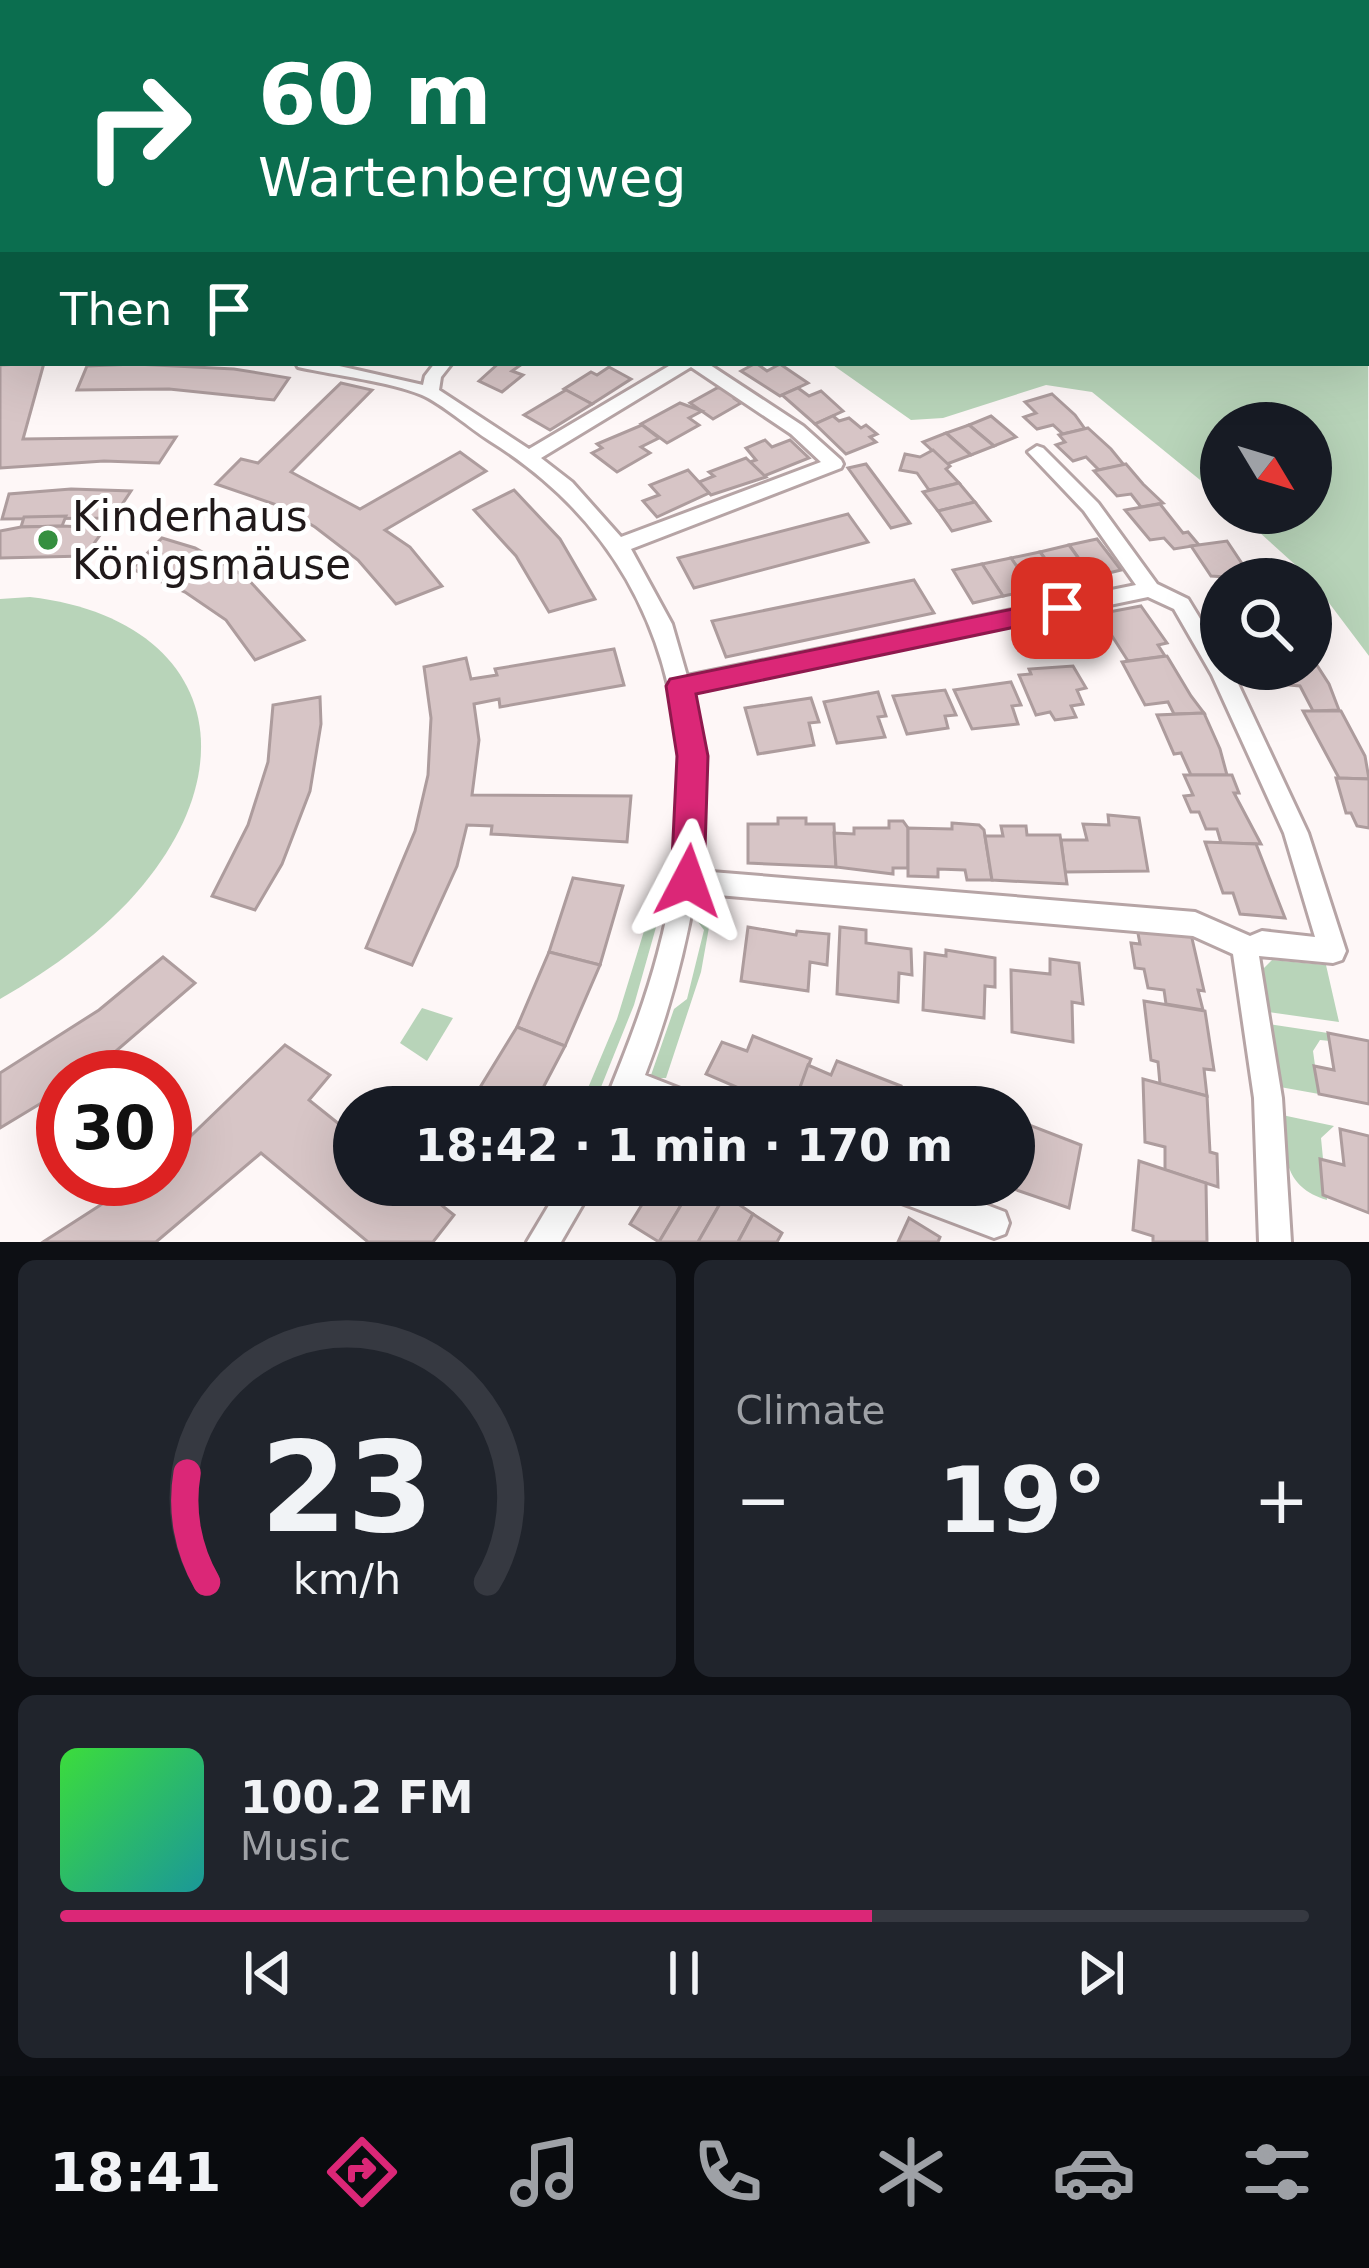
<!DOCTYPE html>
<meta charset="utf-8">
<style>
body{margin:0;font-family:"DejaVu Sans",sans-serif;background:#20242c;color:#f1f3f6;height:100vh;display:flex;flex-direction:column;font-size:45px;white-space:nowrap}
*{box-sizing:border-box;margin:0}
p{font-size:39px;color:#9ea1a6}
.icon{flex:none;width:66px;height:66px;fill:none;stroke:currentColor;stroke-width:2;stroke-linecap:round;stroke-linejoin:round}
.map{position:relative;height:1242px;overflow:hidden}
.details{display:flex;flex-direction:column;gap:18px;padding:18px;background:#0d0f14;flex:1}
.details>*{flex:none}
.banner{position:absolute;left:0px;top:0px;width:1371px;height:366px;box-shadow:0 12px 48px #0002;background:#0b6e4f;color:#fff;overflow:hidden}
.needle{width:78px;rotate:128deg}
.tools{position:absolute;left:1200px;top:402px;display:grid;gap:24px}
.tools a{display:grid;place-items:center;width:132px;height:132px;border-radius:50%;background:#171b24;box-shadow:0 12px 48px #0002;font-size:60px}
.speed{position:absolute;left:36px;top:1050px;display:flex;gap:24px;font-size:60px;font-weight:700;text-align:center}
.speed>*{display:grid;place-content:center;width:156px;height:156px;border-radius:50%;background:#171b24;box-shadow:0 12px 48px #0002;line-height:1}
.speed .limit{border:18px solid #d22;background:#fff;color:#111}
.pin{position:absolute;display:grid;place-items:center;width:102px;height:102px;color:#fff;margin:-51px;border-radius:24px;box-shadow:0 6px 18px #0006}
.me{position:absolute;width:132px;margin:-66px;rotate:4deg;stroke-linejoin:round;filter:drop-shadow(0 0 9px #0008)}
.turn{display:flex;align-items:center;gap:42px;height:252px;padding:0 60px;font-size:54px}
.turn .icon{width:156px;height:156px;stroke-width:2.5}
.turn b{display:block;font-size:84px;line-height:102px}
.then{display:flex;align-items:center;height:114px;padding:0 60px;background:#0003;gap:24px;font-size:45px}
.big{font-size:90px;font-weight:800;line-height:1.1}
.details .tile{flex:1;display:flex;flex-direction:column;justify-content:center;gap:18px;min-width:0;padding:0 42px;border-radius:18px;background:#20242c}
.details .dial{align-items:center;gap:0}
.dial svg{height:312px;overflow:visible;fill:none;stroke:#363941;stroke-width:7;stroke-linecap:round;text-anchor:middle}
.dial text{fill:#f1f3f6;stroke:none}
.song{display:flex;align-items:center;gap:36px}
.cover{width:144px;height:144px;border-radius:18px;background:linear-gradient(135deg,hsl(120 70% 55%),hsl(180 70% 35%))}
.played{height:12px;border-radius:6px;background:linear-gradient(90deg,#db2777 65%,#363941 65%)}
.keys{display:flex;justify-content:space-around;direction:ltr}
.heat{display:flex;justify-content:space-between;align-items:center;font-size:66px;direction:ltr}
.details .tiles{flex:1;display:grid;gap:18px;grid-template-columns:1fr 1fr}
.tile:last-child{grid-column:span 2}
.trip{position:absolute;left:333px;top:1086px;width:702px;height:120px;border-radius:60px;background:#171b24;box-shadow:0 12px 48px #0002;font-weight:800;line-height:120px;text-align:center}
.menu{display:flex;height:192px;justify-content:space-around;align-items:center;background:#090b0e;color:#9ea1a6}
.menu .icon{width:84px;height:84px}
.menu .on{color:#db2777}
.menu b{font-size:54px;color:#f1f3f6}
.map>svg:first-child{display:block}
.green{fill:#b8d4b9}
.building{fill:#d7c5c6;stroke:#ad9c9d;stroke-width:3}
.lines{fill:none;stroke-linecap:round;stroke-linejoin:round}
.street-casing{stroke:#b6a4a5;stroke-width:6}
.secondary-casing{stroke:#b6a4a5;stroke-width:6}
.highway-casing{stroke:#b6a4a5;stroke-width:6}
.street{fill:#fff;fill-rule:evenodd}
.secondary{fill:#fff;fill-rule:evenodd}
.highway{fill:#fff;fill-rule:evenodd}
.route{fill:#db2777;stroke:#8e194d;stroke-width:3}
.poi-dot{fill:#358f3f;stroke:#fff;stroke-width:4.5}
.labels{text-anchor:middle;stroke-width:10;stroke-linejoin:round;paint-order:stroke}
.poi-label{font-size:42px;fill:#20191a;stroke:#fff;text-anchor:start}
</style>
<div class="map">
<svg width="1369" height="1242" viewBox="0 0 1369 1242">
<rect width="100%" height="100%" fill="#fef7f7"/>
<!-- green -->
<g class="green">
<polygon points="1368,324 1369,656 1311,579 1238,513 1311,513 1311,423 1221,423 1221,497 1092,392 1046,385 943,418 911,420 830,363 1368,363"/>
<path d="M30,597c172,20 223,154 113,288 -38,46 -91,84 -143,114v-400z"/>
<polygon points="656,892 671,893 669,905 662,906 634,1005 593,1107 580,1107 617,1019"/>
<polygon points="713,905 701,972 666,1078 650,1078 674,1009 687,999 704,930 695,918"/>
<polygon points="1272,960 1326,965 1339,1022 1268,1012 1260,972"/>
<polygon points="422,1008 453,1018 427,1061 400,1043"/>
<polygon points="1269,1024 1328,1033 1330,1041 1320,1040 1313,1051 1319,1094 1280,1087"/>
<path d="M1282,1115l52,11 -13,12 6,62c-44,-13 -42,-45 -45,-85z"/>
</g>
<!-- building -->
<g class="building">
<polygon points="44,363 23,439 176,437 159,463 104,461 0,468 0,365"/>
<polygon points="499,363 522,364 512,371 523,375 502,392 479,381"/>
<polygon points="756,363 767,371 780,364 808,383 780,396 741,371"/>
<polygon points="135,364 234,369 289,378 274,400 169,389 77,390 87,366"/>
<polygon points="609,367 631,379 592,404 564,389 591,372 597,375"/>
<polygon points="341,383 372,390 291,472 360,509 460,452 486,471 385,530 410,547 442,586 396,604 358,560 315,527 277,505 216,484 241,459 258,463"/>
<polygon points="730,387 743,395 735,399 741,403 713,419 690,403 717,388"/>
<polygon points="798,388 809,396 821,391 843,411 815,424 782,395"/>
<polygon points="566,390 592,404 550,430 524,415"/>
<polygon points="1052,394 1075,415 1085,429 1063,434 1053,425 1037,429 1024,417 1036,413 1025,402"/>
<polygon points="680,403 702,411 689,418 699,425 667,443 641,424"/>
<polygon points="833,416 839,421 849,418 861,428 866,425 877,434 870,437 876,442 846,454 815,424"/>
<polygon points="991,416 1016,437 994,446 969,425"/>
<polygon points="642,425 659,438 641,447 650,453 617,472 592,453 602,448 597,444"/>
<polygon points="969,425 994,446 971,455 946,433"/>
<polygon points="1088,428 1111,449 1124,465 1099,470 1086,457 1073,461 1056,445 1065,442 1059,435"/>
<polygon points="946,433 971,455 947,464 923,442"/>
<polygon points="765,440 772,447 790,440 809,458 764,476 750,462 756,460 746,448"/>
<polygon points="933,450 950,466 946,469 959,483 929,490 917,473 900,470 905,454 920,457"/>
<polygon points="746,458 766,477 711,495 699,482 714,476 709,472"/>
<polygon points="866,464 910,523 891,528 848,468"/>
<polygon points="1126,464 1143,484 1163,503 1141,507 1131,494 1117,496 1094,471"/>
<polygon points="688,470 709,493 657,517 643,501 659,495 650,485"/>
<polygon points="959,483 975,502 938,511 923,492"/>
<polygon points="71,489 131,491 113,518 2,519 9,494"/>
<polygon points="514,490 560,539 595,599 549,612 516,556 474,510"/>
<polygon points="975,502 990,521 952,531 938,511"/>
<polygon points="1160,504 1183,533 1188,532 1199,545 1174,549 1164,538 1150,540 1125,510"/>
<polygon points="848,514 868,542 694,588 678,558"/>
<polygon points="66,516 62,526 21,527 24,517"/>
<polygon points="21,527 62,526 105,528 85,556 0,558 0,531"/>
<polygon points="162,538 195,548 246,577 304,640 255,660 226,620 185,592 132,569"/>
<polygon points="1097,539 1121,570 1092,577 1069,545"/>
<polygon points="1227,541 1245,568 1256,579 1211,576 1191,546"/>
<polygon points="1069,545 1092,577 1063,583 1040,552"/>
<polygon points="1040,552 1063,583 1033,590 1011,558"/>
<polygon points="1011,558 1033,590 1003,596 982,564"/>
<polygon points="982,564 1003,596 973,603 953,570"/>
<polygon points="914,580 934,613 726,657 712,621"/>
<polygon points="1141,606 1167,643 1158,645 1165,656 1128,661 1098,614"/>
<polygon points="614,649 624,685 500,707 499,699 474,704 479,740 472,795 631,796 627,842 491,834 492,826 467,825 457,866 412,965 366,948 415,831 428,775 431,718 424,667 466,658 471,679 497,675 495,669"/>
<polygon points="1167,656 1191,696 1204,713 1174,714 1168,702 1145,705 1122,662"/>
<polygon points="1311,656 1329,684 1339,710 1313,711 1300,686 1278,684 1271,670 1311,669"/>
<polygon points="1073,666 1086,688 1077,690 1083,704 1071,706 1076,717 1055,720 1050,712 1036,715 1019,675 1031,674 1029,669"/>
<polygon points="1011,682 1021,705 1012,706 1018,724 972,729 954,690"/>
<polygon points="945,690 956,715 945,716 948,728 907,734 893,696"/>
<polygon points="878,692 886,716 878,717 885,737 837,743 824,702"/>
<polygon points="320,697 321,724 310,791 282,864 255,910 212,896 248,825 268,762 273,705"/>
<polygon points="811,698 819,722 809,723 814,745 758,754 745,708"/>
<polygon points="1303,711 1341,711 1365,756 1369,779 1339,778"/>
<polygon points="1204,713 1220,749 1227,775 1191,775 1181,753 1174,754 1157,715"/>
<polygon points="1184,775 1232,775 1239,793 1234,793 1261,844 1221,843 1217,829 1206,829 1199,812 1191,812 1184,796 1193,795"/>
<polygon points="1336,778 1369,779 1369,828 1357,826 1351,813 1346,813"/>
<polygon points="1108,815 1139,818 1148,871 1065,872 1061,840 1087,840 1083,824 1109,825"/>
<polygon points="778,818 806,818 806,824 834,824 836,867 748,863 748,824 778,824"/>
<polygon points="889,821 903,821 908,828 908,868 893,868 893,874 836,867 834,833 854,834 854,828 889,828"/>
<polygon points="952,823 979,825 984,830 992,880 967,880 965,870 938,869 938,877 908,876 908,828 952,829"/>
<polygon points="1001,826 1026,826 1027,835 1060,835 1067,884 992,880 985,836 1003,836"/>
<polygon points="1205,842 1256,844 1285,918 1240,914 1233,893 1223,893"/>
<polygon points="573,878 623,886 600,965 549,952"/>
<polygon points="748,927 796,935 797,931 829,934 827,965 810,962 808,991 741,981"/>
<polygon points="840,927 866,930 866,943 911,949 912,975 899,973 898,1002 837,994"/>
<polygon points="1137,928 1191,934 1204,991 1198,990 1203,1010 1166,1004 1164,990 1148,988 1144,969 1135,968 1131,943 1140,944"/>
<polygon points="946,950 995,958 995,987 985,986 984,1018 923,1010 925,953 946,956"/>
<polygon points="549,952 600,965 565,1046 517,1027"/>
<polygon points="163,957 195,983 87,1076 63,1077 63,1090 0,1128 0,1073 99,1010"/>
<polygon points="1050,959 1079,963 1083,1004 1072,1002 1073,1042 1012,1032 1011,970 1050,974"/>
<polygon points="1144,1001 1205,1011 1214,1070 1204,1069 1207,1096 1160,1084 1158,1062 1151,1060"/>
<polygon points="517,1027 565,1046 533,1107 468,1107"/>
<polygon points="1328,1033 1369,1041 1369,1104 1319,1094 1314,1066 1334,1070"/>
<polygon points="753,1036 811,1059 793,1107 783,1107 706,1074 722,1042 747,1051"/>
<polygon points="285,1045 330,1075 309,1100 354,1136 354,1185 416,1185 454,1215 433,1242 368,1242 261,1153 156,1242 43,1242 141,1179 165,1179 165,1161"/>
<polygon points="837,1061 901,1086 895,1107 793,1107 808,1065 831,1075"/>
<polygon points="1143,1079 1207,1096 1210,1152 1217,1154 1218,1187 1165,1170 1165,1147 1145,1142"/>
<polygon points="925,1090 970,1107 921,1107"/>
<polygon points="1014,1119 1081,1145 1069,1208 1002,1185 1014,1185"/>
<polygon points="1340,1129 1369,1136 1369,1213 1323,1195 1320,1159 1344,1165"/>
<polygon points="1139,1161 1206,1183 1207,1242 1153,1242 1153,1236 1133,1230"/>
<polygon points="654,1185 693,1185 659,1242 630,1224"/>
<polygon points="693,1185 709,1185 725,1195 698,1242 659,1242"/>
<polygon points="725,1195 753,1214 738,1242 698,1242"/>
<polygon points="753,1214 782,1233 777,1242 738,1242"/>
<polygon points="909,1218 940,1237 938,1242 898,1242"/>
</g>
<g class="lines">
<!-- street casing -->
<g class="street-casing">
<g id="street">
<polygon points="3,172 3,180 0,181 0,173"/>
<path d="M296,363h30l97,22 2,-9 10,-13h17l-11,14 -2,13 90,59 145,-86h33l96,63 38,34 2,4 -2,4 -210,81 41,75 15,52 449,-91 -52,-74 -56,-59 9,-6 6,2 55,55 59,81 31,15 33,54v16h10l2,4 75,160 38,118 -4,9 -9,3 -74,-7 23,142 9,144h-32l-5,-144 -21,-144 -40,-18 -498,-43c-11,63 -27,122 -50,182l56,22 5,10h-52l-19,-7 -2,7h-30c21,-51 41,-101 55,-154 54,-199 15,-398 -168,-512 -19,-12 -49,-38 -68,-46 -31,-13 -88,-20 -124,-28zM691,367l100,67 30,28 -200,75 -49,-55 -31,-24zM1148,597l26,12 38,66 72,158 31,104 -53,-6 -12,5 -55,-24 -496,-41 5,-88 -12,-91z"/>
<polygon points="561,1185 594,1185 561,1242 527,1242"/>
<polygon points="879,1185 934,1185 1005,1212 1009,1223 1005,1234 994,1238 883,1196"/>
</g>
</g>
<!-- secondary casing -->
<g class="secondary-casing">
<rect id="secondary" x="1368" y="79" width="1" height="10"/>
</g>
<!-- highway casing -->
<g class="highway-casing">
<g id="highway">
<polygon points="481,0 508,0 510,3 483,3"/>
<polygon points="535,0 562,0 564,3 537,3"/>
<polygon points="761,0 786,0 759,3"/>
<rect x="1368" y="262" width="1" height="18"/>
<rect x="1368" y="304" width="1" height="20"/>
</g>
</g>
<!-- street -->
<use href="#street" class="street"/>
<!-- secondary -->
<use href="#secondary" class="secondary"/>
<!-- highway -->
<use href="#highway" class="highway"/>
</g>
<!-- route -->
<polygon class="route" points="1062,599 1076,608 1072,615 696,694 708,756 704,881 700,891 688,895 676,891 671,881 677,756 666,686 670,679"/>
<!-- markers -->
<circle class="poi-dot" cx="48" cy="540" r="12"/>
<g class="labels">
<!-- poi labels -->
<g class="poi-label">
<text x="72" y="531">Kinderhaus<tspan x="72" dy="48">Königsmäuse</tspan></text>
</g>
</g>
</svg>
<div class="tools">
<a><svg class="needle" viewBox="-14 -14 28 28"><path d="M0-13l5 13h-10z" fill="#e53935"/><path d="M0 13l5-13h-10z" fill="#9ea1a6"/></svg></a>
<a><svg class="icon" aria-label="search" viewBox="0 0 24 24"><circle cx="10" cy="10" r="6"/><path d="M15 15l6 6"/></svg></a>
</div>
<div class="speed"><div class="limit">30</div></div>
<div class="pin" style="left:1062px;top:608px;background:#d93025"><svg class="icon" aria-label="arrive" viewBox="0 0 24 24"><path d="M6 21V4h12l-3 4 3 4H6"/></svg></div>
<svg class="me" style="left:688px;top:881px" viewBox="-20 -20 40 40"><path d="M0-17L14 15 0 8-14 15z" fill="#db2777" stroke="#fff" stroke-width="4"/></svg>
<div class="trip">18:42 · 1 min · 170 m</div>
<div class="banner">
<div class="turn"><svg class="icon" aria-label="right" viewBox="0 0 24 24"><path d="M7 20v-9h11M14 6l5 5-5 5"/></svg><div><b>60 m</b>Wartenbergweg</div></div>
<div class="then">Then<svg class="icon" aria-label="arrive" viewBox="0 0 24 24"><path d="M6 21V4h12l-3 4 3 4H6"/></svg></div>
</div>
</div>
<section class="details">
<div class="tiles">
<div class="tile dial"><svg viewBox="0 0 100 80">
<path d="M14 69A42 42 0 1 1 86 69"/>
<path d="M14 69A42 42 0 0 1 9 41" stroke="#db2777"/>
<text x="50" y="56" font-size="32" font-weight="700">23</text>
<text x="50" y="72" font-size="11">km/h</text>
</svg></div>
<div class="tile"><p>Climate</p>
<div class="heat"><a>−</a><b class="big">19°</b><a>+</a></div>
</div>
<div class="tile">
<div class="song"><i class="cover"></i><div><b>100.2 FM</b><p>Music</p></div></div>
<div class="played"></div>
<div class="keys"><svg class="icon" aria-label="previous" viewBox="0 0 24 24"><path d="M18 5L8 12l10 7zM5 5v14"/></svg><svg class="icon" aria-label="pause" viewBox="0 0 24 24"><path d="M8 5v14M16 5v14"/></svg><svg class="icon" aria-label="next" viewBox="0 0 24 24"><path d="M6 5l10 7-10 7zM19 5v14"/></svg></div>
</div>
</div>
</section>
<nav class="menu">
<b>18:41</b>
<svg class="icon on" aria-label="directions" viewBox="0 0 24 24"><path d="M12 3l9 9-9 9-9-9zM9 14v-3h6M13 9l2 2-2 2"/></svg>
<svg class="icon" aria-label="music" viewBox="0 0 24 24"><path d="M9 18V5l10-2v13"/><circle cx="6" cy="18" r="3"/><circle cx="16" cy="16" r="3"/></svg>
<svg class="icon" aria-label="phone" viewBox="0 0 24 24"><path d="M5 4h4l2 5-3 2q2 4 5 5l2-3 5 2v4C11 20 4 13 5 4z"/></svg>
<svg class="icon" aria-label="climate" viewBox="0 0 24 24"><path d="M12 3v18M4 7l16 10M4 17L20 7"/></svg>
<svg class="icon" aria-label="car" viewBox="0 0 24 24"><path d="M5 17H2v-5l4-1 3-4h7l3 4 3 1v5h-3M9 17h6M6 11h13"/><circle cx="7" cy="17" r="2"/><circle cx="17" cy="17" r="2"/></svg>
<svg class="icon" aria-label="filters" viewBox="0 0 24 24"><path d="M4 7h16M4 17h16"/><circle cx="9" cy="7" r="2"/><circle cx="15" cy="17" r="2"/></svg>
</nav>
